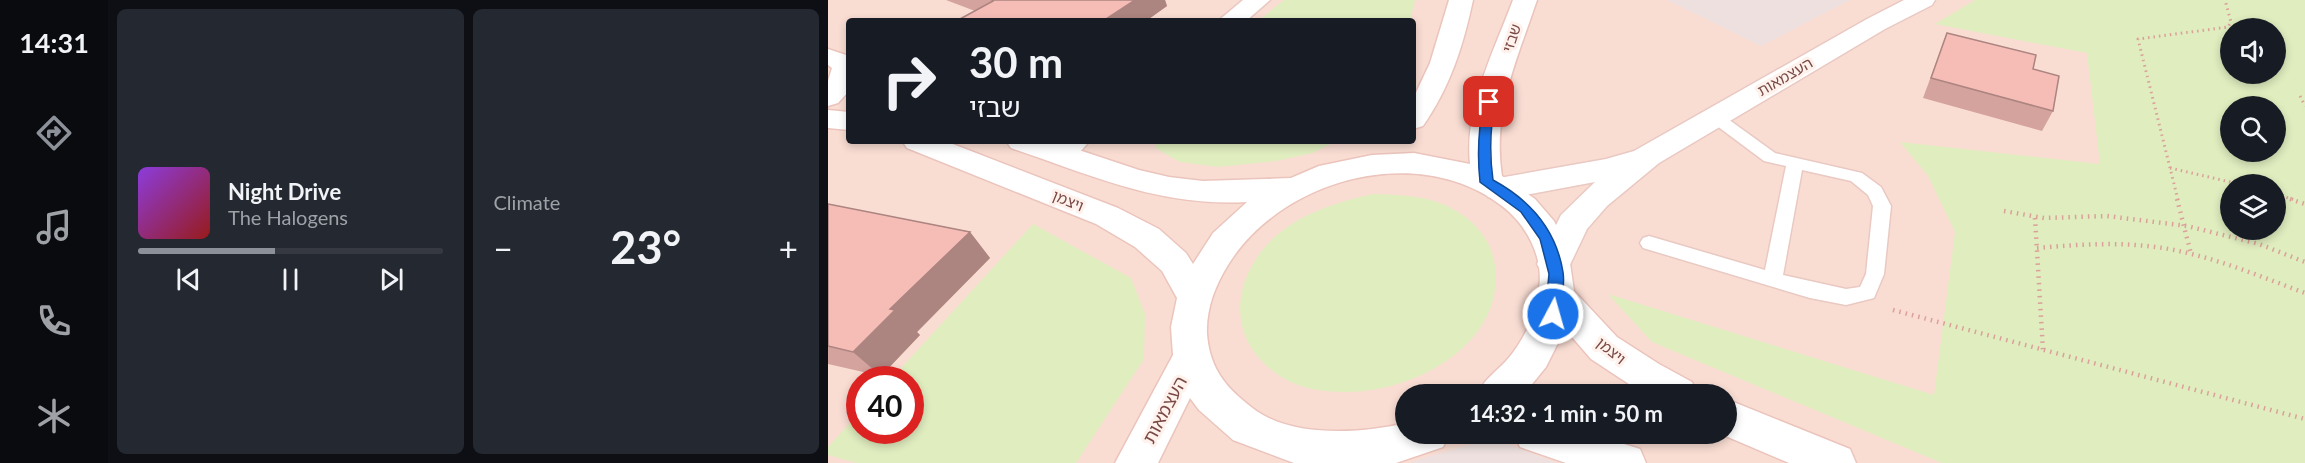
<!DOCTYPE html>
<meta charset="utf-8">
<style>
body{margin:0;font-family:Lato,"Noto Sans Hebrew",sans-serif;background:#242831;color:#f1f3f6;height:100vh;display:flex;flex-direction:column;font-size:22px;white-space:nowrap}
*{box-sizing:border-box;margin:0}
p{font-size:20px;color:#9ea1a6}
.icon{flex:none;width:33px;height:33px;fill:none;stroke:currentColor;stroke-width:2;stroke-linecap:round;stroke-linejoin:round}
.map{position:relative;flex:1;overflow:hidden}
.sheet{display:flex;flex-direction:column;gap:9px;padding:9px;background:#0d0f14;width:720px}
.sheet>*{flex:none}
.banner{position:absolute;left:18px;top:18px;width:570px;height:126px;border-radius:6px;box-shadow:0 3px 9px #0003;background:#171b24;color:#f1f3f6;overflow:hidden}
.buttons{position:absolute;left:1392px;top:18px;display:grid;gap:12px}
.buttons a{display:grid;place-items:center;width:66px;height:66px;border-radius:50%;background:#171b24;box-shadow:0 3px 9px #0003;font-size:30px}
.speed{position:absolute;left:18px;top:366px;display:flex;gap:12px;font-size:30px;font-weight:700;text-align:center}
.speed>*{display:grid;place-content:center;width:78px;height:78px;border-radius:50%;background:#171b24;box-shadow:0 3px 9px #0003;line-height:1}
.speed .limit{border:9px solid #d22;background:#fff;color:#111}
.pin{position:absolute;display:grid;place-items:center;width:51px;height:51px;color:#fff;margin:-26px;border-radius:12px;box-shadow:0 3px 9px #0006}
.me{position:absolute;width:66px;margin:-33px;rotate:6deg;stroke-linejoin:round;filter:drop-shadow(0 0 4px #0008)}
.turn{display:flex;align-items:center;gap:21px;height:126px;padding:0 24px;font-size:27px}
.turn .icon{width:78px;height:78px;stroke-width:2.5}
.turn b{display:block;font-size:42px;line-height:51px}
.big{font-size:45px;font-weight:700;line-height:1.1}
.sheet .card{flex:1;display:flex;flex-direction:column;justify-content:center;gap:9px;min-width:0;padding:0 21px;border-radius:9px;background:#242831}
.song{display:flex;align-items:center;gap:18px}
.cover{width:72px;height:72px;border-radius:9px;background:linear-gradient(135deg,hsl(270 70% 55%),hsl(0 70% 35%))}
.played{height:6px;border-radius:3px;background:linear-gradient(90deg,#8c9099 45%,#363941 45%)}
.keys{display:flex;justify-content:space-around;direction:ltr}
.heat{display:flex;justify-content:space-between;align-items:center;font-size:33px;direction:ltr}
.sheet .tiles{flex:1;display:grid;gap:9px;grid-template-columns:repeat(2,1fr)}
.trip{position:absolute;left:567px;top:384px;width:342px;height:60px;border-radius:30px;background:#171b24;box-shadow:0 3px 9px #0003;font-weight:700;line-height:60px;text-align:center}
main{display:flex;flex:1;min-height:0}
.dock{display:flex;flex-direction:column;width:108px;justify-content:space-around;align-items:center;background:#090b0e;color:#9ea1a6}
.dock .icon{width:42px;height:42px}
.dock .on{color:#8c9099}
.dock b{font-size:27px;color:#f1f3f6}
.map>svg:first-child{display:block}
.residential{fill:#f9ddd3;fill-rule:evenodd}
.industrial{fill:#ede0de}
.green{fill:#e0edbf;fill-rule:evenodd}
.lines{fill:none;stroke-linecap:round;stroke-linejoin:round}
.lane-casing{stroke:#e9c9c2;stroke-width:3}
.street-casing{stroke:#e9c9c2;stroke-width:3}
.secondary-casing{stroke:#ebc4bc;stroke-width:3}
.path-far1{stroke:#dba09a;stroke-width:3;stroke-dasharray:1.5 4;stroke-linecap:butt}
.path{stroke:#dba09a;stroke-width:4.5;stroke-dasharray:1.5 5;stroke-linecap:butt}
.lane{fill:#fff;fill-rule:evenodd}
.street{fill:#fff;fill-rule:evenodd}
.secondary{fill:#fff;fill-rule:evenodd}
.wall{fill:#d4a39d}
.shaded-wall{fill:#ac8480}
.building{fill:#f6bdb7;stroke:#ac8480;stroke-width:1.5}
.route{fill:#1a73e8;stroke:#114b97;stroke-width:1.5}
.labels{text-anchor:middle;stroke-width:6;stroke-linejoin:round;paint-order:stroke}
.street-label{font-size:15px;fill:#794946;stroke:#fff1eb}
.near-street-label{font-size:18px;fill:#794946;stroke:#fff1eb}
</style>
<main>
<nav class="dock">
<b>14:31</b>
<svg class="icon on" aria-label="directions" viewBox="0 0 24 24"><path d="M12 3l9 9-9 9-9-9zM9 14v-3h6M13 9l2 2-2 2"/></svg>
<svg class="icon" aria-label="music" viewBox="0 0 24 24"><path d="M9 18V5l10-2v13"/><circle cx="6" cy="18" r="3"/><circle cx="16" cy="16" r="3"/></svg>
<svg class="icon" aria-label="phone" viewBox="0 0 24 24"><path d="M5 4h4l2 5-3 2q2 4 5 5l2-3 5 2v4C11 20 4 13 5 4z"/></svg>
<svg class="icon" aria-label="climate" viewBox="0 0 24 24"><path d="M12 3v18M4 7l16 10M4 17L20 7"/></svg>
</nav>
<section class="sheet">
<div class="tiles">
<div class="card">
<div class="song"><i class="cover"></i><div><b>Night Drive</b><p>The Halogens</p></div></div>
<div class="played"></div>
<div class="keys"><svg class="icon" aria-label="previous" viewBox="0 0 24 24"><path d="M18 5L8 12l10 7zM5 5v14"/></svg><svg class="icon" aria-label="pause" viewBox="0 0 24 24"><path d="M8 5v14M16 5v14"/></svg><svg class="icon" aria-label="next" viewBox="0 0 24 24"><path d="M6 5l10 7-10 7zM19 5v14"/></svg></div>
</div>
<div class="card"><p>Climate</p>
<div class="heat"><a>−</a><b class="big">23°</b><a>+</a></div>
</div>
</div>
</section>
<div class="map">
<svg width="1477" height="463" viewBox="0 0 1477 463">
<rect width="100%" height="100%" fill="#feebe2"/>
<!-- residential -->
<path class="residential" d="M0,0h1477v463h-1477zM21,21h564v120h-564zM1402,28h46v46h-46zM1402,106h46v46h-46zM1402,184h46v46h-46zM32,380h50v50h-50zM578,394h320v40h-320z"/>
<!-- industrial -->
<g class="industrial">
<polygon points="839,0 1022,0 933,46"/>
<polygon points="664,438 729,463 583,463 589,460"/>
</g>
<!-- green -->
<g class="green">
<polygon points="456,0 587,0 582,21 430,21"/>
<path d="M1147,0h330v463h-363l-290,-121 -44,-48 326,101 21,-163 -27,-56 -28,-34 200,22 -13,-111 -152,-29zM1402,28h46v46h-46zM1402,106h46v46h-46zM1402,184h46v46h-46z"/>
<polygon points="327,141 508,141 485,153 448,161 390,167 352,162 327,148"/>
<path d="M545,194c25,1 49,1 72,11 23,10 44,30 49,55 16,82 -79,133 -149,132 -21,0 -44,-3 -62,-14 -70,-43 -47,-124 17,-159 24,-13 48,-19 73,-25z"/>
<polygon points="205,224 303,278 317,314 316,359 248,463 29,463 0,455 0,447 31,413 32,430 82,430 82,380 63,379"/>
</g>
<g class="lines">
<!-- lane casing -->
<g class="lane-casing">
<path id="lane" d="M887,112l6,2 54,39 87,20 19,14 10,19 -7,68 -10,24 -28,7 -36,-7 -167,-50 -3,-5 3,-5 6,-2 116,34 21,-104 -22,-5 -55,-41 -2,-3 2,-3zM974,170l49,11 17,14 5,11 -7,68 -6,13 -14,2 -63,-14z"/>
</g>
<!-- street casing -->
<g class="street-casing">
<g id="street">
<polygon points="415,0 442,0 418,21 390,21"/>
<polygon points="1076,0 1107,0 1104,5 1057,29 831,163 779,206 759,229 738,273 726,277 714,273 709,264 733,215 767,182 671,200 660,197 655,189 660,181 671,178 778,159 806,151 1039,19"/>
<path d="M226,141h35c-10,15 -24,24 -42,19l-4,-7z"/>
</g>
</g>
<!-- secondary casing -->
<g class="secondary-casing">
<g id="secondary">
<path d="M621,0h24c-10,47 -23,87 -50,126l-10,3v-30l17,-36z"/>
<path d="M685,0h24c-20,60 -45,112 -35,176l33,23 19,22 14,28 6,42 43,46 42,27 33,18 5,12h-53l-53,-35 -26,-30 -19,38 -22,27h-46c5,-14 18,-22 28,-33 19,-21 29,-46 33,-73 5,-31 -13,-64 -37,-82 -84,-65 -221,-27 -274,59 -13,21 -22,44 -21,69 2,26 12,45 31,62 8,7 16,14 25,19 39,22 101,18 143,8v11h43l-6,13 -47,16h-102l-61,-23 -34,-30 -9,-12 -32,65h-43l58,-108 -2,-28 6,-29 -15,-27 -27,-24 -39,-23 -189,-76 -5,-7h43l173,67 41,21 27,24 7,11 20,-31 34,-31c-87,5 -156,-27 -236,-54l-5,-7h46l87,29 30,7 34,4 88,-3 28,-12 53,-11 42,-2 56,11c-6,-56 24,-113 43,-164z"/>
<polygon points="0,49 21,56 21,91 10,103 0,106 0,81 4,68 0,65"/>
<polygon points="0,110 21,112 21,130 0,128"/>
<polygon points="898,399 1022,449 1028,463 961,463 893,434 898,434"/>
<polygon points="686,434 764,434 812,449 818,463 738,463 692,447"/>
</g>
</g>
<!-- path-far1 -->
<g class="path-far1">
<polyline points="1472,96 1477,106"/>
<polyline points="1342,168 1411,184"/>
<polyline points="1448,194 1467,200"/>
<polyline points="1350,200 1310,39 1400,27 1403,22 1397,0"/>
</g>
<!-- path -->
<g class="path">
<polyline points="1349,199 1363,254"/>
<polyline points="1462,199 1477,204"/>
<polyline points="1176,211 1216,218 1279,216 1359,226 1431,244 1477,262"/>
<polyline points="1207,218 1215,350"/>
<path d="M1209,248c46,-4 92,-7 137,2 45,9 88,27 131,43"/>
<polyline points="1065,310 1477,419"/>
</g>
<!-- lane -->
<use href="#lane" class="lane"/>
<!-- street -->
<use href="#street" class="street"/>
<!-- secondary -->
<use href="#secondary" class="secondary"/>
</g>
<!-- wall -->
<g class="wall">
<polygon points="118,0 337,0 339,6 318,21 133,21 132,19 147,11"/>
<polygon points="1119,33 1205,69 1225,111 1214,131 1095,98"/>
<polygon points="0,204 142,232 162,258 89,332 92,335 53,376 0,364"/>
</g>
<!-- shaded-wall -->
<g class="shaded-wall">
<polygon points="307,0 337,0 339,6 318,21 275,21"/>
<polygon points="142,232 162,258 89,332 92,335 53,376 25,352 62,309"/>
</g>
<!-- building -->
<g class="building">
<polygon points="164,0 307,0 275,21 137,21 132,19 165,1"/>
<polygon points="1119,33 1208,55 1205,69 1231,76 1225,111 1103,78"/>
<polygon points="0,204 142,232 62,309 67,310 25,352 0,346"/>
</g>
<!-- route -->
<path class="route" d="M661,99l6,3c-5,27 -6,50 -2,78 37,20 63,49 70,92 2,13 -1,29 -3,42l-2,4h-10l-3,-4 4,-40 -9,-35 -19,-27 -41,-30c-3,-28 -2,-52 4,-80z"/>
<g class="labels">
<!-- street labels -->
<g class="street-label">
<text transform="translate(684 38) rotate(-71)" y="5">שבזי</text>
<text transform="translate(957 77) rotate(-30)" y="5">העצמאות</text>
<text transform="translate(240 201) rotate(22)" y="5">ויצמן</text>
<text transform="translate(783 351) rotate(39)" y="5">ויצמן</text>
</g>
<!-- near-street labels -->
<g class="near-street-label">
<text transform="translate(337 410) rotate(-62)" y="6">העצמאות</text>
</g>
</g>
</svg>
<div class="buttons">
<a><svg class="icon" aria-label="sound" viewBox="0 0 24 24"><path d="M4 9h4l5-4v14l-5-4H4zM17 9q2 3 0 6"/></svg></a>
<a><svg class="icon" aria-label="search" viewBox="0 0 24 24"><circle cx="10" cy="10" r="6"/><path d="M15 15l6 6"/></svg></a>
<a><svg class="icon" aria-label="layers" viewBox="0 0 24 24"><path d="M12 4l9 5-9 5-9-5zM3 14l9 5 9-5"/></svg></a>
</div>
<div class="speed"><div class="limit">40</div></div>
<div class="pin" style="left:661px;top:102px;background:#d93025"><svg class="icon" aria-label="arrive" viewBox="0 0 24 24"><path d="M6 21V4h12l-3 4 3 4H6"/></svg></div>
<svg class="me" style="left:725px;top:314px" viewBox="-20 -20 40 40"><circle r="17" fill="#1a73e8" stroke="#fff" stroke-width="3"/><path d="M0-11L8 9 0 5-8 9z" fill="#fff"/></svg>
<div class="trip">14:32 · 1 min · 50 m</div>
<div class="banner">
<div class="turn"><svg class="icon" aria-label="right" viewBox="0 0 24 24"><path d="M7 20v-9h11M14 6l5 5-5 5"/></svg><div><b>30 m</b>שבזי</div></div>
</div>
</div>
</main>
